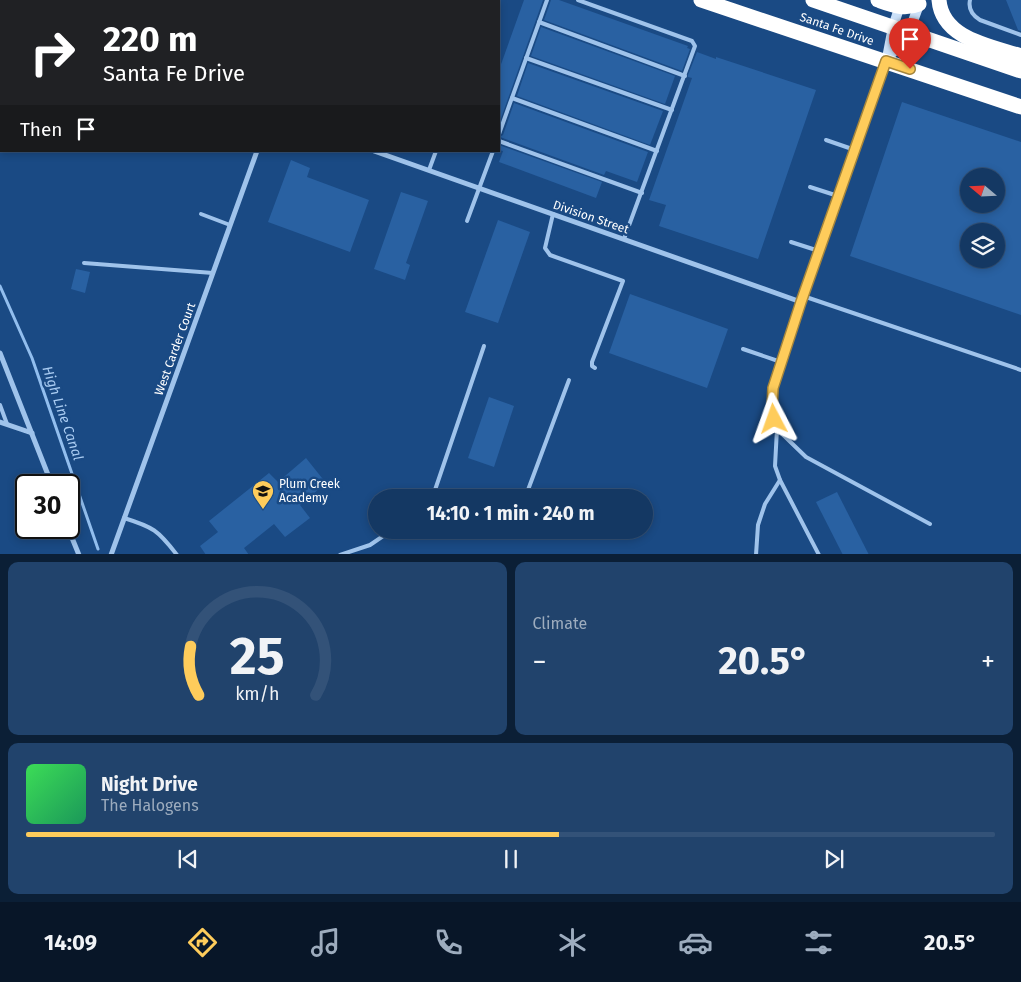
<!DOCTYPE html>
<meta charset="utf-8">
<style>
body{margin:0;font-family:"Fira Sans",sans-serif;background:#21436c;color:#f1f3f6;height:100vh;display:flex;flex-direction:column;font-size:19px;white-space:nowrap}
*{box-sizing:border-box;margin:0}
p{font-size:16px;color:#9dacbe}
.icon{flex:none;width:28px;height:28px;fill:none;stroke:currentColor;stroke-width:2;stroke-linecap:round;stroke-linejoin:round}
.map{position:relative;height:554px;overflow:hidden}
.details{display:flex;flex-direction:column;gap:8px;padding:8px;background:#0b1f36;flex:1}
.details>*{flex:none}
.banner{position:absolute;left:0px;top:0px;width:500px;height:152px;box-shadow:0 2px 8px #0003,0 0 0 1px #335278;background:#202124;color:#fff;overflow:hidden}
.needle{width:32px;rotate:289deg}
.tools{position:absolute;left:960px;top:168px;display:grid;gap:10px}
.tools a{display:grid;place-items:center;width:45px;height:45px;border-radius:50%;background:#143863;box-shadow:0 2px 8px #0003,0 0 0 1px #335278;font-size:25px}
.speed{position:absolute;left:15px;top:474px;display:flex;gap:10px;font-size:25px;font-weight:700;text-align:center}
.speed>*{display:grid;place-content:center;width:65px;height:65px;border-radius:50%;background:#143863;box-shadow:0 2px 8px #0003,0 0 0 1px #335278;line-height:1}
.speed .limit{border:2px solid #111;border-radius:8px;background:#fff;color:#111}
.pin{position:absolute;display:grid;place-items:center;width:42px;height:42px;color:#fff;margin:-51px -21px;border-radius:50% 50% 50% 0;rotate:-45deg;box-shadow:0 0 5px #0007}
.pin .icon{rotate:45deg}
.me{position:absolute;width:55px;margin:-28px;rotate:356deg;stroke-linejoin:round;filter:drop-shadow(0 0 4px #0008)}
.turn{display:flex;align-items:center;gap:18px;height:105px;padding:0 20px;font-size:22px}
.turn .icon{width:65px;height:65px;stroke-width:2.5}
.turn b{display:block;font-size:35px;line-height:42px}
.then{display:flex;align-items:center;height:48px;padding:0 20px;background:#0003;gap:10px;font-size:19px}
.big{font-size:38px;font-weight:700;line-height:1.1}
.details .tile{flex:1;display:flex;flex-direction:column;justify-content:center;gap:8px;min-width:0;padding:0 18px;border-radius:10px;background:#21436c}
.details .dial{align-items:center;gap:0}
.dial svg{height:130px;overflow:visible;fill:none;stroke:#335278;stroke-width:7;stroke-linecap:round;text-anchor:middle}
.dial text{fill:#f1f3f6;stroke:none}
.song{display:flex;align-items:center;gap:15px}
.cover{width:60px;height:60px;border-radius:8px;background:linear-gradient(135deg,hsl(130 70% 55%),hsl(150 70% 35%))}
.played{height:5px;border-radius:2px;background:linear-gradient(90deg,#fecc5b 55%,#335278 55%)}
.keys{display:flex;justify-content:space-around;direction:ltr}
.heat{display:flex;justify-content:space-between;align-items:center;font-size:28px;direction:ltr}
.details .tiles{flex:1;display:grid;gap:8px;grid-template-columns:1fr 1fr}
.tile:last-child{grid-column:span 2}
.trip{position:absolute;left:368px;top:489px;width:285px;height:50px;border-radius:25px;background:#143863;box-shadow:0 2px 8px #0003,0 0 0 1px #335278;font-weight:700;line-height:50px;text-align:center}
.dock{display:flex;height:80px;justify-content:space-around;align-items:center;background:#081628;color:#9dacbe}
.dock .icon{width:35px;height:35px}
.dock .current{color:#fecc5b}
.dock b{font-size:22px;color:#f1f3f6}
.map>svg:first-child{display:block}
.lines{fill:none;stroke-linecap:round;stroke-linejoin:round}
.stream{stroke:#92beee;stroke-width:3}
.building{fill:#2961a2;fill-rule:evenodd}
.lane{stroke:#9fc3eb;stroke-width:4}
.street{stroke:#9fc3eb;stroke-width:5}
.secondary{stroke:#cbe0f8;stroke-width:10}
.highway{stroke:#fff;stroke-width:15}
.route-casing{stroke:#a5853b;stroke-width:12}
.route{stroke:#fecc5b;stroke-width:9}
.labels{text-anchor:middle;stroke-width:5;stroke-linejoin:round;paint-order:stroke}
.street-label{font-size:12px;fill:#fff;stroke:#1a4a84}
.poi-label{font-size:12px;fill:#fff;stroke:#1a4a84;text-anchor:start}
.water-label{font-size:14px;font-style:italic;fill:#abcdf3;stroke:#1a4a84}
</style>
<div class="map">
<svg width="1021" height="555" viewBox="0 0 1021 555">
<rect width="100%" height="100%" fill="#1a4a84"/>
<g class="lines">
<!-- stream -->
<polyline class="stream" points="0,286 32,358 98,549"/>
</g>
<!-- building -->
<g class="building">
<polygon points="524,0 543,0 499,124 499,70"/>
<polygon points="551,0 559,0 688,46 687,48 690,49 682,71 544,20"/>
<polygon points="1006,0 1021,0 1021,31 1018,30"/>
<polygon points="541,27 675,76 665,104 531,56"/>
<polygon points="697,52 716,59 716,57 816,90 758,259 659,226 666,205 649,200 692,78 688,77 688,75"/>
<polygon points="528,63 663,111 650,145 517,96"/>
<path d="M902,102l119,40v173l-171,-59zM969,176h27v28h-27zM969,231h27v28h-27z"/>
<polygon points="514,103 648,152 637,182 606,171 604,175 500,137 503,135"/>
<polygon points="499,145 602,182 596,198 499,162 503,151 499,150"/>
<polygon points="291,160 310,168 307,177 369,200 350,252 268,222"/>
<polygon points="401,192 428,201 406,263 410,265 405,280 374,269"/>
<polygon points="498,220 530,232 498,323 465,312"/>
<polygon points="76,269 90,272 85,293 71,289"/>
<polygon points="630,294 728,329 707,388 609,353"/>
<polygon points="489,397 514,406 494,467 468,458"/>
<polygon points="306,458 326,483 300,505 310,518 285,537 274,524 244,548 249,555 206,555 200,546 218,532 209,521 269,473 278,482"/>
<polygon points="837,492 869,555 843,555 816,502"/>
</g>
<g class="lines">
<!-- lane -->
<g class="lane">
<polyline points="578,0 692,41 695,46 624,239"/>
<path d="M970,0c-2,9 2,15 10,20l41,15"/>
<polyline points="64,1 64,0"/>
<polyline points="277,1 277,0"/>
<polyline points="539,22 685,76"/>
<polyline points="0,52 1,52"/>
<polyline points="526,58 672,110"/>
<polyline points="512,98 657,151"/>
<polyline points="499,134 547,0"/>
<polyline points="826,140 855,150"/>
<polyline points="499,141 642,193"/>
<polyline points="429,170 436,151"/>
<polyline points="810,187 838,196"/>
<polyline points="201,214 230,225"/>
<polyline points="553,214 545,248 550,255 623,281 592,362 592,366 595,368"/>
<polyline points="467,221 493,151"/>
<polyline points="791,242 819,251"/>
<polyline points="84,263 213,273"/>
<polyline points="803,296 1021,370"/>
<polyline points="743,349 781,362"/>
<polyline points="0,405 7,424"/>
<polyline points="777,429 806,457 930,524"/>
<polyline points="777,429 775,466 780,480 819,555"/>
<polyline points="436,498 435,490 484,346"/>
<polyline points="525,498 569,380"/>
<path d="M124,518c29,9 34,12 53,37"/>
<polyline points="340,555 370,545 392,530"/>
<polyline points="756,555 758,525 765,504 780,480"/>
</g>
<!-- street -->
<g class="street">
<polyline points="312,1 313,0"/>
<polyline points="374,151 801,302"/>
<polyline points="0,353 52,485"/>
<polyline points="0,422 32,433"/>
<polyline points="777,429 772,409 773,388 801,302 885,64"/>
<polyline points="68,528 79,555"/>
<polyline points="111,555 257,151"/>
</g>
<!-- secondary -->
<g class="secondary">
<polyline points="887,58 893,27 901,2"/>
<polyline points="886,61 909,32 920,2"/>
</g>
<!-- highway -->
<g class="highway">
<polyline points="701,0 1021,107"/>
<polyline points="813,0 1021,71"/>
<path d="M878,0c14,5 26,10 41,4"/>
<path d="M939,0c3,39 52,46 82,56"/>
</g>
</g>
<g class="lines">
<!-- route casing -->
<g class="route-casing">
<polyline id="route" points="774,419 772,409 773,388 801,302 886,61 910,69"/>
</g>
<!-- route -->
<use href="#route" class="route"/>
</g>
<!-- icons -->
<defs>
<g id="school-pin" transform="scale(1.125)"><path d="M0 17L-7.5 6A9.5 9.5 0 1 1 7.5 6Z" fill="#fecc5b" stroke="#1a4a84"/><path d="M0-5L7-2L0 1L-7-2ZM-4 1L0 2.5L4 1V4Q0 6-4 4Z" fill="#111"/></g>
</defs>
<g fill-rule="evenodd">
<use href="#school-pin" x="263" y="491"/>
</g>
<g class="labels">
<!-- street labels -->
<g class="street-label">
<text transform="translate(837 29) rotate(19)" y="4">Santa Fe Drive</text>
<text transform="translate(591 217) rotate(19)" y="4">Division Street</text>
<text transform="translate(175 349) rotate(-70)" y="4">West Carder Court</text>
</g>
<!-- poi labels -->
<g class="poi-label">
<text x="279" y="488">Plum Creek<tspan x="279" dy="14">Academy</tspan></text>
</g>
<!-- water labels -->
<g class="water-label">
<text transform="translate(63 413) rotate(71)" y="5">High Line Canal</text>
</g>
</g>
</svg>
<div class="tools">
<a><svg class="needle" viewBox="-14 -14 28 28"><path d="M0-13l5 13h-10z" fill="#e53935"/><path d="M0 13l5-13h-10z" fill="#9dacbe"/></svg></a>
<a><svg class="icon" aria-label="layers" viewBox="0 0 24 24"><path d="M12 4l9 5-9 5-9-5zM3 14l9 5 9-5"/></svg></a>
</div>
<div class="speed"><div class="limit">30</div></div>
<div class="pin" style="left:910px;top:69px;background:#d93025"><svg class="icon" aria-label="arrive" viewBox="0 0 24 24"><path d="M6 21V4h12l-3 4 3 4H6"/></svg></div>
<svg class="me" style="left:774px;top:419px" viewBox="-20 -20 40 40"><path d="M0-17L14 15 0 8-14 15z" fill="#fecc5b" stroke="#fff" stroke-width="4"/></svg>
<div class="trip">14:10 · 1 min · 240 m</div>
<div class="banner">
<div class="turn"><svg class="icon" aria-label="right" viewBox="0 0 24 24"><path d="M7 20v-9h11M14 6l5 5-5 5"/></svg><div><b>220 m</b>Santa Fe Drive</div></div>
<div class="then">Then<svg class="icon" aria-label="arrive" viewBox="0 0 24 24"><path d="M6 21V4h12l-3 4 3 4H6"/></svg></div>
</div>
</div>
<section class="details">
<div class="tiles">
<div class="tile dial"><svg viewBox="0 0 100 80">
<path d="M14 69A42 42 0 1 1 86 69"/>
<path d="M14 69A42 42 0 0 1 9 39" stroke="#fecc5b"/>
<text x="50" y="56" font-size="32" font-weight="700">25</text>
<text x="50" y="72" font-size="11">km/h</text>
</svg></div>
<div class="tile"><p>Climate</p>
<div class="heat"><a>−</a><b class="big">20.5°</b><a>+</a></div>
</div>
<div class="tile">
<div class="song"><i class="cover"></i><div><b>Night Drive</b><p>The Halogens</p></div></div>
<div class="played"></div>
<div class="keys"><svg class="icon" aria-label="previous" viewBox="0 0 24 24"><path d="M18 5L8 12l10 7zM5 5v14"/></svg><svg class="icon" aria-label="pause" viewBox="0 0 24 24"><path d="M8 5v14M16 5v14"/></svg><svg class="icon" aria-label="next" viewBox="0 0 24 24"><path d="M6 5l10 7-10 7zM19 5v14"/></svg></div>
</div>
</div>
</section>
<nav class="dock">
<b>14:09</b>
<svg class="icon current" aria-label="directions" viewBox="0 0 24 24"><path d="M12 3l9 9-9 9-9-9zM9 14v-3h6M13 9l2 2-2 2"/></svg>
<svg class="icon" aria-label="music" viewBox="0 0 24 24"><path d="M9 18V5l10-2v13"/><circle cx="6" cy="18" r="3"/><circle cx="16" cy="16" r="3"/></svg>
<svg class="icon" aria-label="phone" viewBox="0 0 24 24"><path d="M5 4h4l2 5-3 2q2 4 5 5l2-3 5 2v4C11 20 4 13 5 4z"/></svg>
<svg class="icon" aria-label="climate" viewBox="0 0 24 24"><path d="M12 3v18M4 7l16 10M4 17L20 7"/></svg>
<svg class="icon" aria-label="car" viewBox="0 0 24 24"><path d="M5 17H2v-5l4-1 3-4h7l3 4 3 1v5h-3M9 17h6M6 11h13"/><circle cx="7" cy="17" r="2"/><circle cx="17" cy="17" r="2"/></svg>
<svg class="icon" aria-label="filters" viewBox="0 0 24 24"><path d="M4 7h16M4 17h16"/><circle cx="9" cy="7" r="2"/><circle cx="15" cy="17" r="2"/></svg>
<b>20.5°</b>
</nav>
